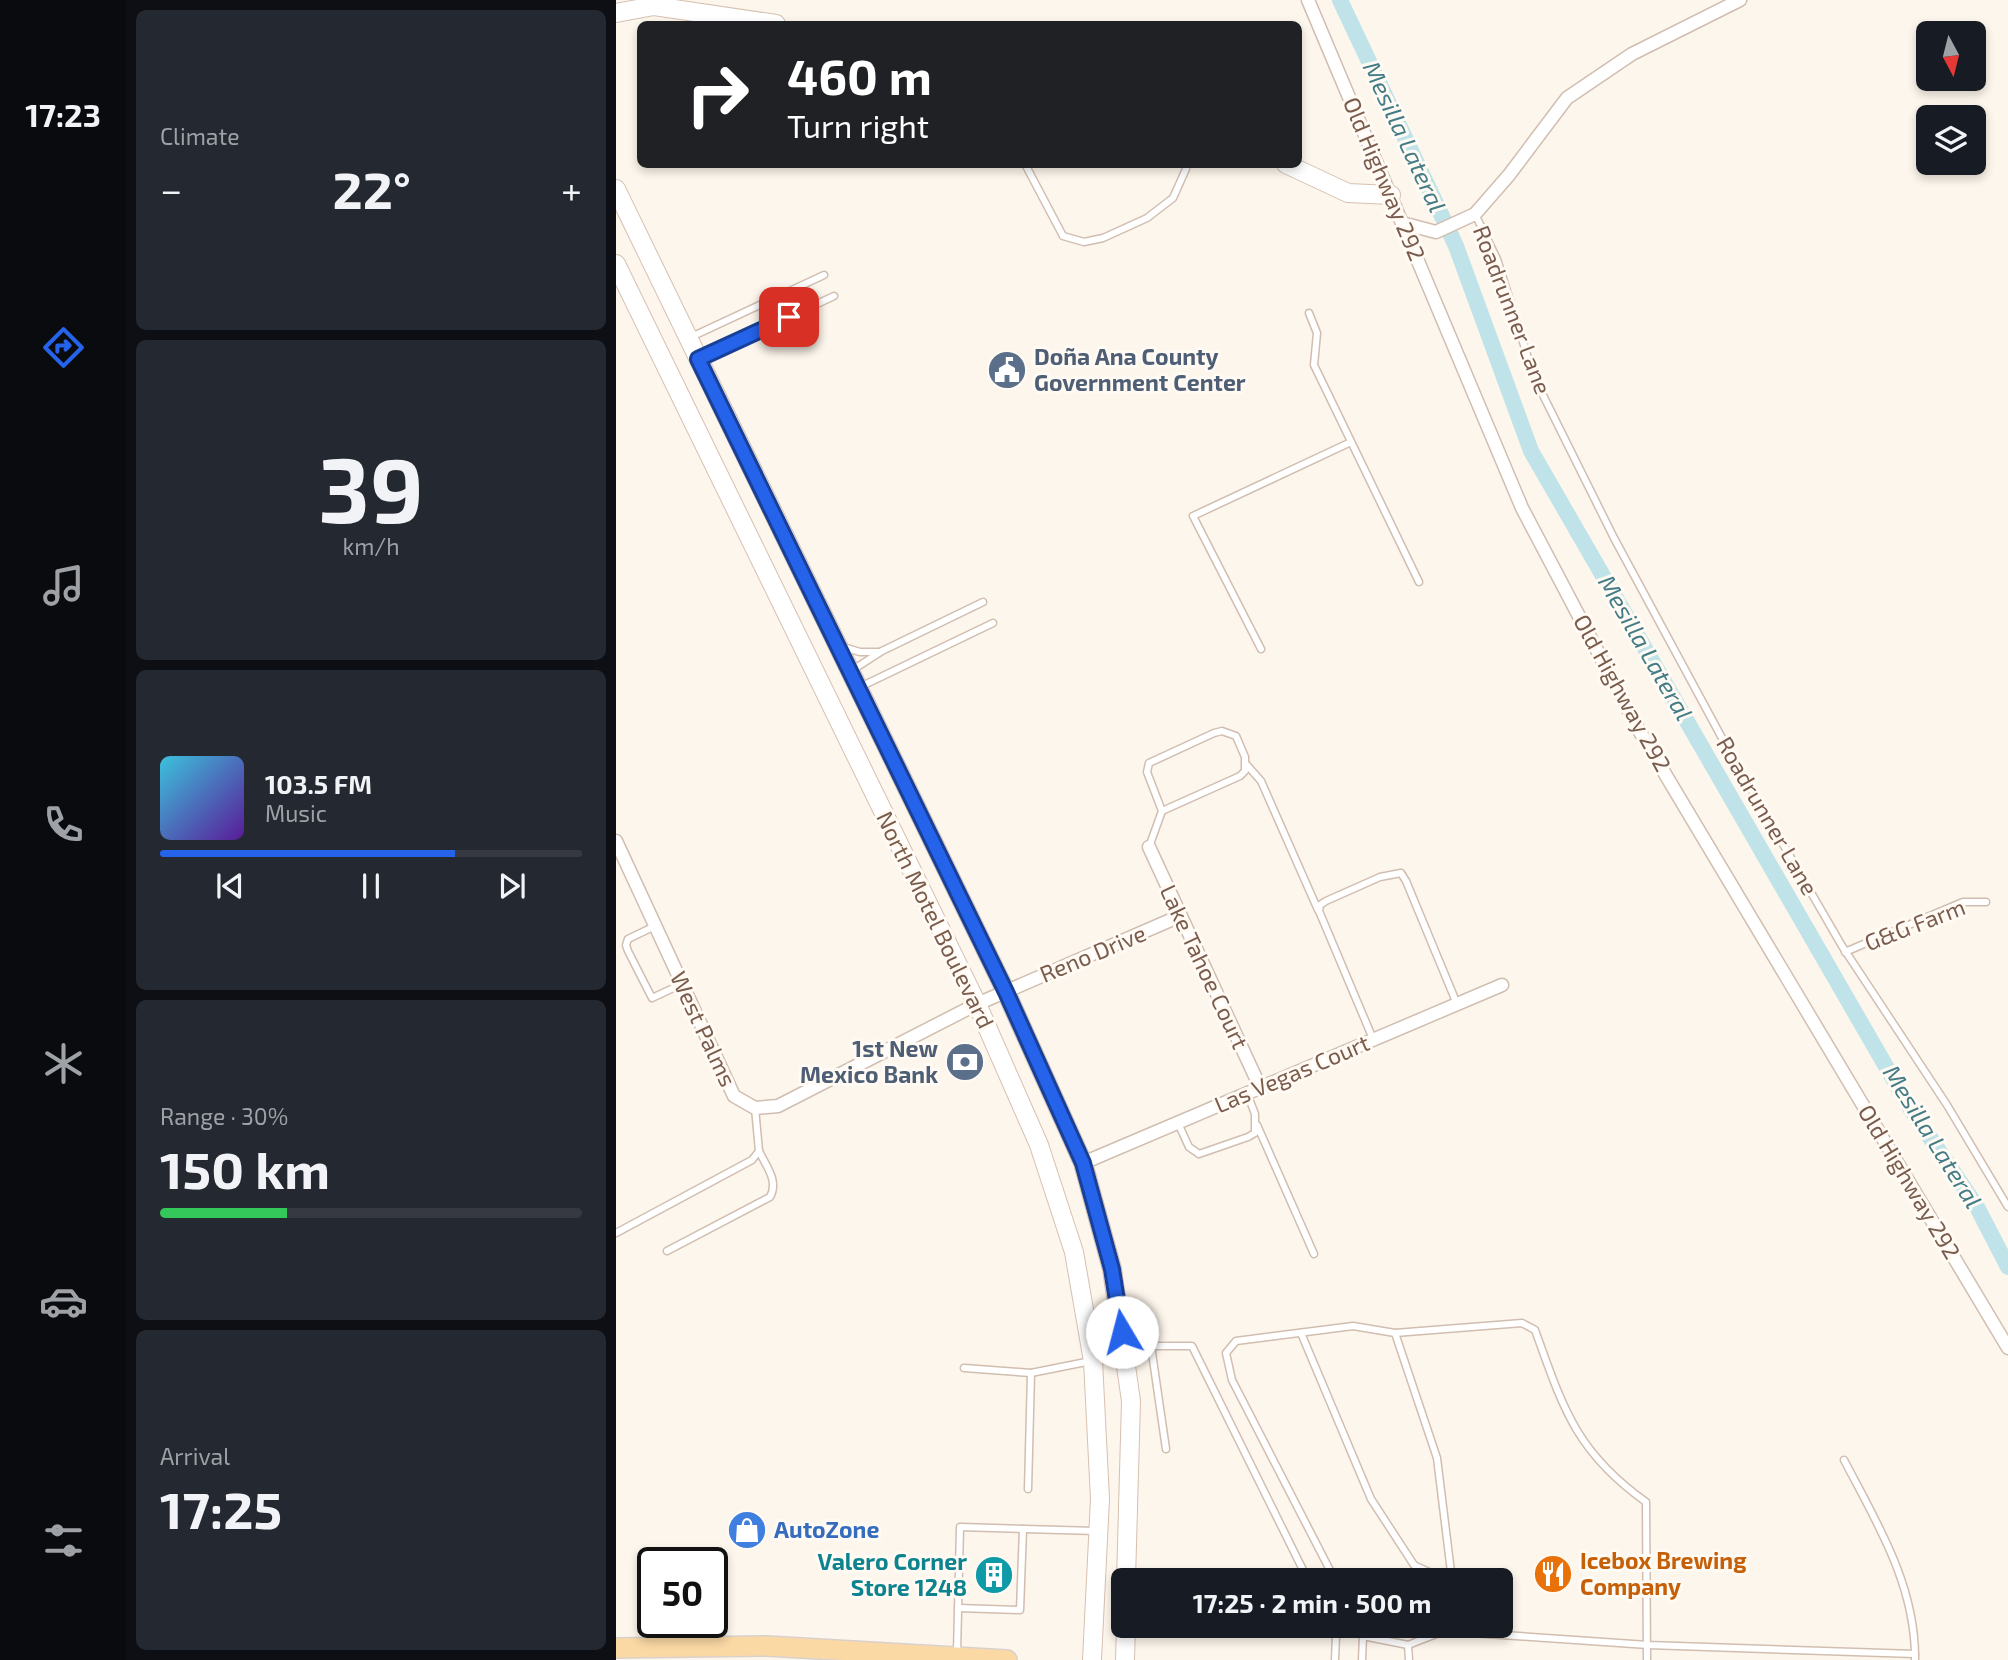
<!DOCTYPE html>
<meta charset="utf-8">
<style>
body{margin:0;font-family:"Exo 2",sans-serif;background:#242831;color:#f1f3f6;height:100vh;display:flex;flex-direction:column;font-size:26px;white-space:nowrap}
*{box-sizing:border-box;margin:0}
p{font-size:23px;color:#9ea1a6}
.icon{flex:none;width:38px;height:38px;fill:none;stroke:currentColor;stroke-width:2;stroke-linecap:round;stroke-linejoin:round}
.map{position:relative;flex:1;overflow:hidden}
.sheet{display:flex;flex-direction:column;gap:10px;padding:10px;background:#0d0f14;width:490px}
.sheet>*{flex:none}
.top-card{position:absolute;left:21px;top:21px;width:665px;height:147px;border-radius:10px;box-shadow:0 4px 10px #0003;background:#202124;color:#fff;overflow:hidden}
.needle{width:46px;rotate:173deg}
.buttons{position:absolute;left:1300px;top:21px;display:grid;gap:14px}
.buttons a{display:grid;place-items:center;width:70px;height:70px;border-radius:10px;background:#171b24;box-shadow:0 4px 10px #0003;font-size:35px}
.speed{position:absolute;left:21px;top:1547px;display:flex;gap:14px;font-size:35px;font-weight:700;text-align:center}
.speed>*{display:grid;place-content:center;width:91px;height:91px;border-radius:50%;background:#171b24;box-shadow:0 4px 10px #0003;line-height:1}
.speed .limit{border:4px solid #111;border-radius:10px;background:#fff;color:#111}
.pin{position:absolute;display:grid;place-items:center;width:60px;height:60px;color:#fff;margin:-30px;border-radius:14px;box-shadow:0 4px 10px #0006}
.me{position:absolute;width:77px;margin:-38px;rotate:352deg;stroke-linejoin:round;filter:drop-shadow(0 0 5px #0008)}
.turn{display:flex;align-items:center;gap:24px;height:147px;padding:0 35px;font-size:32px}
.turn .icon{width:91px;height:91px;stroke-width:2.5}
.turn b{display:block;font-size:49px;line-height:60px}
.big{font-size:52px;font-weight:700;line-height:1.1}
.sheet .widget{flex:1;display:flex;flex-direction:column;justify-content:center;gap:10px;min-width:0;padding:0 24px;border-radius:10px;background:#242831}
.sheet .dial{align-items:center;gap:0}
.dial b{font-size:91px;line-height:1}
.song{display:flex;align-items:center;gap:21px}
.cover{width:84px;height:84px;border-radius:10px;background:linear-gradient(135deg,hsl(190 70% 55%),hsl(270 70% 35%))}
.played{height:7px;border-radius:4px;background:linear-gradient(90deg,#2563eb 70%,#363941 70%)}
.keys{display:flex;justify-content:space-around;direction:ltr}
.heat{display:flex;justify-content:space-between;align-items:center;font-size:38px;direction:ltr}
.charge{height:10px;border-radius:5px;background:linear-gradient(90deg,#34c759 30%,#363941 0)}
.trip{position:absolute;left:495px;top:1568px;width:402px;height:70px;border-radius:10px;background:#171b24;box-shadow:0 4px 10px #0003;font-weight:700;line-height:70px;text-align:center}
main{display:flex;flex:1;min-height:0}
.menu{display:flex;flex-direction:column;width:126px;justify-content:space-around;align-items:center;background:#090b0e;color:#9ea1a6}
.menu .icon{width:49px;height:49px}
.menu .current{color:#2563eb}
.menu b{font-size:32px;color:#f1f3f6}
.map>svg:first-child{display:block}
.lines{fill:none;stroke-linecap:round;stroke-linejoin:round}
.canal{stroke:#bfe3e8;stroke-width:16}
.lane-casing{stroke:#d1beb0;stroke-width:9}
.street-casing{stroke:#d1beb0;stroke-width:15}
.secondary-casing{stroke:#d6c0b0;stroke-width:20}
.primary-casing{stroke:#dad1cd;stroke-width:22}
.lane{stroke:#fff;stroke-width:6}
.street{stroke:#fff;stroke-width:12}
.secondary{stroke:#fff;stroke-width:18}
.primary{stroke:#fbd9a5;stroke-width:19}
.route-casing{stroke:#184099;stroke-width:18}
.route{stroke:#2563eb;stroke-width:12}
.labels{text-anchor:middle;stroke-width:6;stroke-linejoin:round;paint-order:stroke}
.street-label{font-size:23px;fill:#7a5c4d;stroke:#fffaf3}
.service-label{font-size:23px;font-weight:bold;fill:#4e5e75;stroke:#fffaf3;text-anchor:start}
.shop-label{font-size:23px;font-weight:bold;fill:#366cbe;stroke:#fffaf3;text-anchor:start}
.food-label{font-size:23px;font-weight:bold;fill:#c56008;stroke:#fffaf3;text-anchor:start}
.culture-label{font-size:23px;font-weight:bold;fill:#0d838f;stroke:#fffaf3;text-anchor:end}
.water-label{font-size:24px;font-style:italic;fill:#437c86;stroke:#fffaf3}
</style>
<main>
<nav class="menu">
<b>17:23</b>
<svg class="icon current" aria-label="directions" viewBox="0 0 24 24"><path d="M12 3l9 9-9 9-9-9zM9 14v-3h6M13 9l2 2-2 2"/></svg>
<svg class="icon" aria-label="music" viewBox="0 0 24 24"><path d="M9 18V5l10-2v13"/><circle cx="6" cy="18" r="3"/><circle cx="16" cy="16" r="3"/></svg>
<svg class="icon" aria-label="phone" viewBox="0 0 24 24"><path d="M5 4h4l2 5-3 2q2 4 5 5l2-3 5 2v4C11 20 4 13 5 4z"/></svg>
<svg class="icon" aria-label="climate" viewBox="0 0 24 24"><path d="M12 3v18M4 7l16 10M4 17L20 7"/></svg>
<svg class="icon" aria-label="car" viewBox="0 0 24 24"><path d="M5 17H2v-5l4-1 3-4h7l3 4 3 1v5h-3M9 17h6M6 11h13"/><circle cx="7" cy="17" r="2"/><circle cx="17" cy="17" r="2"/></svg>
<svg class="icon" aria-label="filters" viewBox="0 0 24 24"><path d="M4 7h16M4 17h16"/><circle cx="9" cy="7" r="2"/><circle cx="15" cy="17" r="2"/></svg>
</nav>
<section class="sheet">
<div class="widget"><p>Climate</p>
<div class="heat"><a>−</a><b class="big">22°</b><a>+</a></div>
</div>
<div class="widget dial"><b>39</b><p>km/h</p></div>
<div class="widget">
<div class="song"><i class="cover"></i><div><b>103.5 FM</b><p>Music</p></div></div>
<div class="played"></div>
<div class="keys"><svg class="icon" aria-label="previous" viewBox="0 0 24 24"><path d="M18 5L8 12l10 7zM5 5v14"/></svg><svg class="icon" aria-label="pause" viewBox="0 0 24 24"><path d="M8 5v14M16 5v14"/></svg><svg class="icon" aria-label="next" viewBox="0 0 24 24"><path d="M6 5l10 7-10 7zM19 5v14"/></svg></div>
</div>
<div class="widget"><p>Range · 30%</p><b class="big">150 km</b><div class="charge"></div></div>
<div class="widget"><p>Arrival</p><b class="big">17:25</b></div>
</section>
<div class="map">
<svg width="1392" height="1660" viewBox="0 0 1392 1660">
<rect width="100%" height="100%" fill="#fdf6ec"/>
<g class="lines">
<!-- canal -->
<polyline class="canal" points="724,0 840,246 915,451 1294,1108 1361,1207 1392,1267"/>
<!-- lane casing -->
<g class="lane-casing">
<g id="lane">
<polyline points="409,164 447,236 468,242 487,238 531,218 557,198 570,169"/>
<polyline points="859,214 881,259 918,377 998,538 1113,751 1226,946 1331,1105 1392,1207"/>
<polyline points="693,313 701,333 698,365 803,582"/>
<polyline points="73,338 208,275"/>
<polyline points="84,359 218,296"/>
<polyline points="227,647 244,652 264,652"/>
<polyline points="645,649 577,516 735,442"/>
<polyline points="235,671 266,651 367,602"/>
<polyline points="244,687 377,623"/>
<polyline points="630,764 645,781 702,910"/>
<polyline points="533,847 546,811 624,776 629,771 629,757 620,736 606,731 598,733 533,763 531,772 546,811"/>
<polyline points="39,926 12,939 10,945 12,951 36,998 66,984"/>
<polyline points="1229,952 1347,902 1370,902"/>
<polyline points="757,1039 703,911 704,905 710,901 764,877 785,873 790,881 841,1004"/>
<polyline points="562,1123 573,1147 583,1154 632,1137 639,1133 639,1114 631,1093"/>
<polyline points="641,1125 698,1254"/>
<polyline points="0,1233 136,1160 143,1151 139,1108"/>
<path d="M51,1251l103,-54c9,-16 -4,-31 -11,-46"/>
<polyline points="685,1333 755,1499 798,1565 830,1580"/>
<path d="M779,1333l127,-10 13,7c28,78 41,122 111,172l1,158"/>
<polyline points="535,1346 550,1449"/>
<polyline points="510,1353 535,1346 576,1346 692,1580"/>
<polyline points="348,1368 415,1373 475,1361"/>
<path d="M1228,1460c33,63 72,126 71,200"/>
<polyline points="412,1489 415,1373"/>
<polyline points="719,1580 616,1380 610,1353 620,1341 737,1326 779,1333 821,1458 836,1580"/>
<polyline points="342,1608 404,1610 407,1529"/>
<polyline points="714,1626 720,1636 719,1660"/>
<polyline points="742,1626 747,1636 746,1660"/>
<polyline points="828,1631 1032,1645 1299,1654"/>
<polyline points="747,1636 792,1645"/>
<polyline points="341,1653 344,1527 480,1531"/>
<polyline points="793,1660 792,1645 828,1631 834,1626"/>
</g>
</g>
<!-- street casing -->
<g class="street-casing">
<g id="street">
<polyline points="692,0 906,508 1024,732 1392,1348"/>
<polyline points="786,223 820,232 859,214 893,175 951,98 1016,54 1124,0"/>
<polyline points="0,841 118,1096 139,1108 162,1106 361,1004 564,916"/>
<polyline points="533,847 644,1087"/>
<polyline points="467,1163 886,985"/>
</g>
</g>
<!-- secondary casing -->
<g class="secondary-casing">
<g id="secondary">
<polyline points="0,13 38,6 160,24"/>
<polyline points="670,164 732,193 775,195"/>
<polyline points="0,189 390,992 467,1163 496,1269 515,1401 510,1580"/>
<polyline points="0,264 361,1004 423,1145 458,1252 477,1361 484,1499 476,1660"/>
<polyline points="509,1660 510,1626"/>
</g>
</g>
<!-- primary casing -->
<g class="primary-casing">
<polyline id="primary" points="0,1648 151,1646 391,1660"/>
</g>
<!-- lane -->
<use href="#lane" class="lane"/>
<!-- street -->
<use href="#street" class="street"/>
<!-- secondary -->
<use href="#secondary" class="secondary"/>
<!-- primary -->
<use href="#primary" class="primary"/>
</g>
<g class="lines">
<!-- route casing -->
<g class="route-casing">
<polyline id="route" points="173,317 82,359 390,992 467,1163 496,1269 506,1332"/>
</g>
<!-- route -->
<use href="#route" class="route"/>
</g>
<!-- icons -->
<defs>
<g id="civic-disc" transform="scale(2.0125)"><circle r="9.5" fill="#5c6f8a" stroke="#fffaf3"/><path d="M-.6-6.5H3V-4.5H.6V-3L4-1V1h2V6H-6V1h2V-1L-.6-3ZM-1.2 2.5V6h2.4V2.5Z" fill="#fff"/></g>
<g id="bank-disc" transform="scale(2.0125)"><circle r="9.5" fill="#5c6f8a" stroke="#fffaf3"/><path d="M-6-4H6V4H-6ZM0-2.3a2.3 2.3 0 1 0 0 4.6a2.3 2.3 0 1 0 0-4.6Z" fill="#fff"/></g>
<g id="shop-disc" transform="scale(2.0125)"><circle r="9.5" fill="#3f7fe0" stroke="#fffaf3"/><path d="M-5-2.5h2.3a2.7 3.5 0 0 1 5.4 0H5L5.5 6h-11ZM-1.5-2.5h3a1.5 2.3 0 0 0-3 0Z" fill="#fff"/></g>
<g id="restaurant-disc" transform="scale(2.0125)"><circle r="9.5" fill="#e8710a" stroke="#fffaf3"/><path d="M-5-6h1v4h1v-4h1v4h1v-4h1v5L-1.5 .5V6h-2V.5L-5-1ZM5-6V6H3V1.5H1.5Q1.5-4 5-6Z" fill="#fff"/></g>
<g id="building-disc" transform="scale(2.0125)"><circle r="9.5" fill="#0f9aa8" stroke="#fffaf3"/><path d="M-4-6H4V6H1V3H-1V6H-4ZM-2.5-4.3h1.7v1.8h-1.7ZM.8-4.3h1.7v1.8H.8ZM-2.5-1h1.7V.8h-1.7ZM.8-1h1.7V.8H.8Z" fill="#fff"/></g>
</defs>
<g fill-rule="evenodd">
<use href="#civic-disc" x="391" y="370"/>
<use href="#bank-disc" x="349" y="1062"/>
<use href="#shop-disc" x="131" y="1530"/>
<use href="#restaurant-disc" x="937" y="1574"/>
<use href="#building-disc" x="378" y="1575"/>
</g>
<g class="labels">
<!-- street labels -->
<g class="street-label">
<text transform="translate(768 179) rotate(67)" y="8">Old Highway 292</text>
<text transform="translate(896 310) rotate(69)" y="8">Roadrunner Lane</text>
<text transform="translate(1006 693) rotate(61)" y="8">Old Highway 292</text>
<text transform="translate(1151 816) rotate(60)" y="8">Roadrunner Lane</text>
<text transform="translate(319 920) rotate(64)" y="8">North Motel Boulevard</text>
<text transform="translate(1299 925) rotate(-21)" y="8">G&amp;G Farm</text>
<text transform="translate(477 954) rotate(-23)" y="8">Reno Drive</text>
<text transform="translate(588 967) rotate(65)" y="8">Lake Tahoe Court</text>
<text transform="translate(87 1029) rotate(65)" y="8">West Palms</text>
<text transform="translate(676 1074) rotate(-23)" y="8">Las Vegas Court</text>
<text transform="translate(1293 1182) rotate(59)" y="8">Old Highway 292</text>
</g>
<!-- service labels -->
<g class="service-label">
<text x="418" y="365">Doña Ana County<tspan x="418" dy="26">Government Center</tspan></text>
<text x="322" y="1057" text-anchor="end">1st New<tspan x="322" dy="26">Mexico Bank</tspan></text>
</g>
<!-- shop labels -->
<g class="shop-label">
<text x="158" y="1538">AutoZone</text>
</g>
<!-- food labels -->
<g class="food-label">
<text x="964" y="1569">Icebox Brewing<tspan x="964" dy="26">Company</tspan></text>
</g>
<!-- culture labels -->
<g class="culture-label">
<text x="351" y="1570">Valero Corner<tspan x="351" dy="26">Store 1248</tspan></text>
</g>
<!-- water labels -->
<g class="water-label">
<text transform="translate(788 137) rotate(65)" y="8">Mesilla Lateral</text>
<text transform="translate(1029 648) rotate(60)" y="8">Mesilla Lateral</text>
<text transform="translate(1316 1137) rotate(58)" y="8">Mesilla Lateral</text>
</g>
</g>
</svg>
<div class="buttons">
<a><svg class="needle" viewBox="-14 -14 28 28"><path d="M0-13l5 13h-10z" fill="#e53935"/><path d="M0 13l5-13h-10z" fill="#9ea1a6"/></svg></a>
<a><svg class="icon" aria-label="layers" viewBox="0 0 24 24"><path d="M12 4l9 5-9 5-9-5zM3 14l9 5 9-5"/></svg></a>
</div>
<div class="speed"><div class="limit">50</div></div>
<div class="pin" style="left:173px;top:317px;background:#d93025"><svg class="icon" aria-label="arrive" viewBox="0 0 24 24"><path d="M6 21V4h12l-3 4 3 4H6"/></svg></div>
<svg class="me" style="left:506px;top:1332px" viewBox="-20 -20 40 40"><circle r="19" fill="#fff"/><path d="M0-13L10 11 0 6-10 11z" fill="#2563eb"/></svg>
<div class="trip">17:25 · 2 min · 500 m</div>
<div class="top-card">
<div class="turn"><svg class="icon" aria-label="right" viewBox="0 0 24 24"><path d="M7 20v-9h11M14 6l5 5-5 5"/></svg><div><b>460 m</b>Turn right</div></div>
</div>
</div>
</main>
